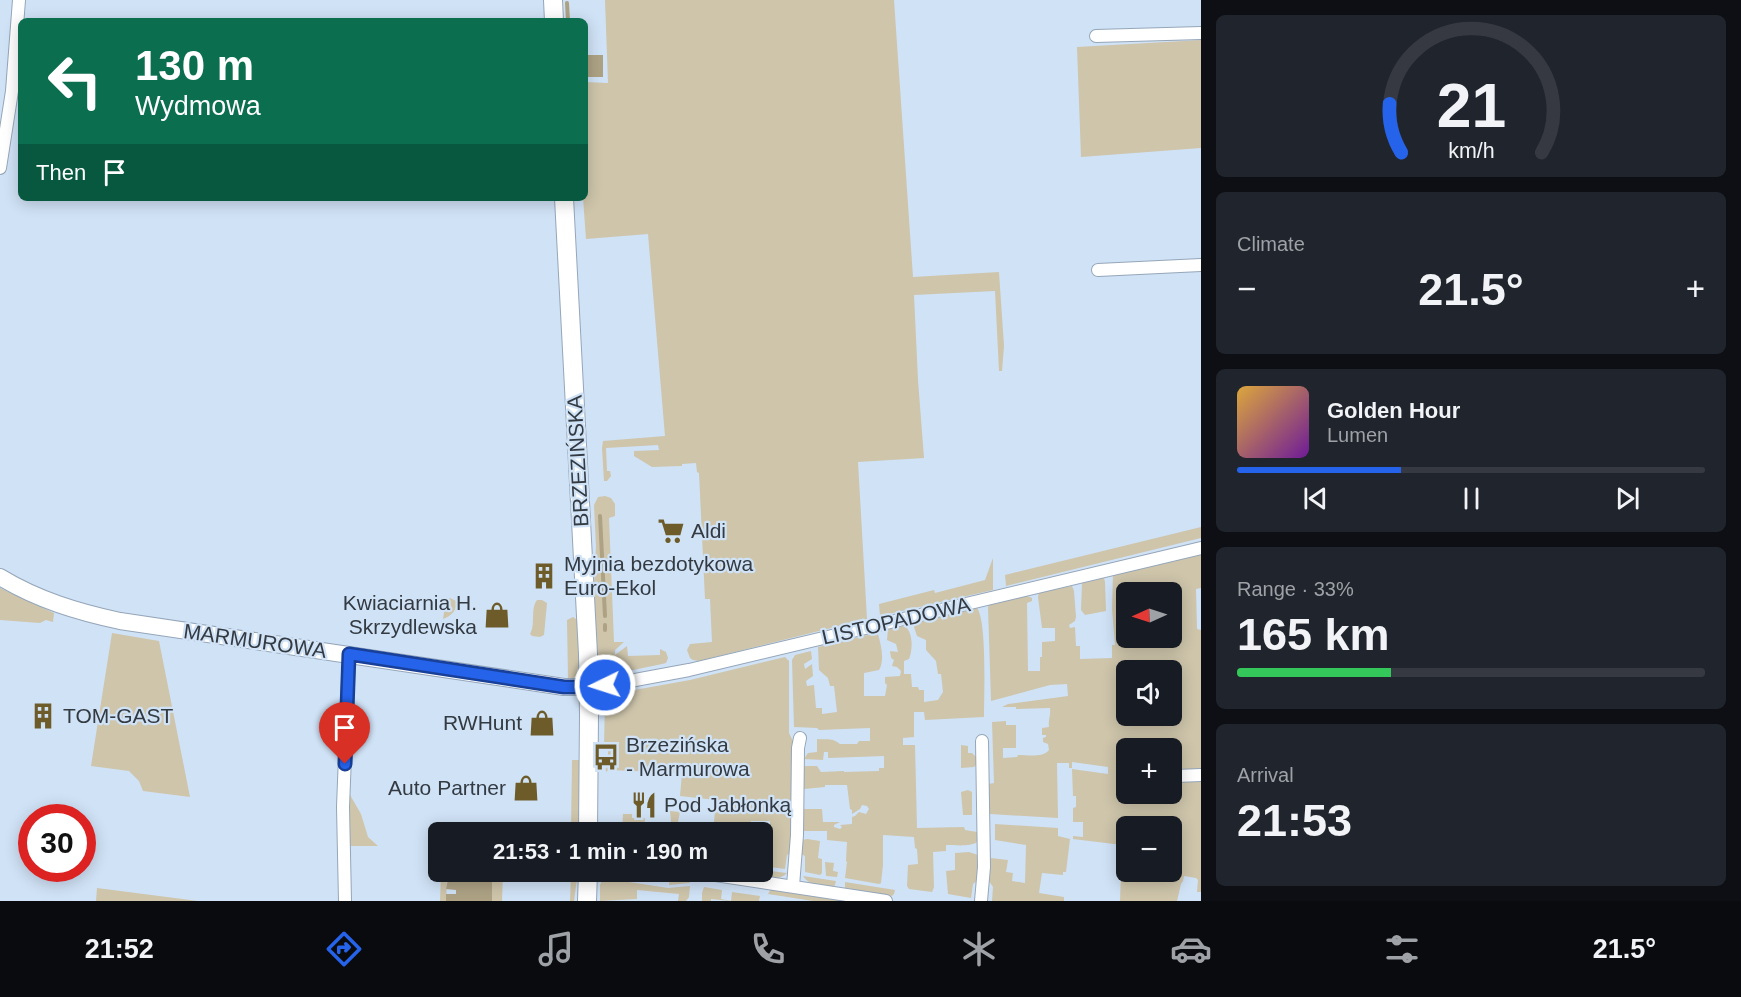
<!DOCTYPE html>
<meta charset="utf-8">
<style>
body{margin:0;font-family:Helvetica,sans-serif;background:#20242c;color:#f1f3f6;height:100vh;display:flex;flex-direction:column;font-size:22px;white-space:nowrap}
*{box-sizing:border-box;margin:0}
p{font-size:20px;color:#9ea1a6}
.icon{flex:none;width:33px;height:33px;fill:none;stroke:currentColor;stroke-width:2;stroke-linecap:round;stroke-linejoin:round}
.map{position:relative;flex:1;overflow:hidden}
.panel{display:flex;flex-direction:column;gap:15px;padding:15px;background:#0d0f14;width:540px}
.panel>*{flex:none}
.guide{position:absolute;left:18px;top:18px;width:570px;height:183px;border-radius:9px;box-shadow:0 3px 15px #0003;background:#0b6e4f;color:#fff;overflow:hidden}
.needle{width:39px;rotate:267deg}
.fabs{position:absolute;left:1116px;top:582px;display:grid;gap:12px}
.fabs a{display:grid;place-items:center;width:66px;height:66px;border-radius:9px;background:#171b24;box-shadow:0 3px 15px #0003;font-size:30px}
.speed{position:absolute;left:18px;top:804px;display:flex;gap:12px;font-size:30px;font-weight:700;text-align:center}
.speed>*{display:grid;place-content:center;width:78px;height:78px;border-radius:50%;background:#171b24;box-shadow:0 3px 15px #0003;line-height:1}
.speed .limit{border:9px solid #d22;background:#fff;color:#111}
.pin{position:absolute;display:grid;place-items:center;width:51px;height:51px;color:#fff;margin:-62px -26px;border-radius:50% 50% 50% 0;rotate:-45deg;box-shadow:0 0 6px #0007}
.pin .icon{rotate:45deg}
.me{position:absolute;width:66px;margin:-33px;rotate:266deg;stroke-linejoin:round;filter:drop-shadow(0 0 4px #0008)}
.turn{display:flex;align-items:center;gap:21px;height:126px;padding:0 18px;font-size:27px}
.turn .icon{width:78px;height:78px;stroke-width:2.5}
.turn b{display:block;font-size:42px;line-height:51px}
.then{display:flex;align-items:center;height:57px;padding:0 18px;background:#0003;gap:12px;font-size:22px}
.big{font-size:45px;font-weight:700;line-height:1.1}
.panel .widget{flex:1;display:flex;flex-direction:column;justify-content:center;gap:9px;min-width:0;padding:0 21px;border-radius:9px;background:#20242c}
.panel .dial{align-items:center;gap:0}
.dial svg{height:156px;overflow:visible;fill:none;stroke:#363941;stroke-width:7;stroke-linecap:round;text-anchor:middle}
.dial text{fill:#f1f3f6;stroke:none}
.song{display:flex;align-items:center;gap:18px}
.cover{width:72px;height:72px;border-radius:9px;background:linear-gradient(135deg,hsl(40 70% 55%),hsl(280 70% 35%))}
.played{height:6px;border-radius:3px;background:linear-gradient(90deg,#2563eb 35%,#363941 35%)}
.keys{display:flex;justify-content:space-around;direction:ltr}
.heat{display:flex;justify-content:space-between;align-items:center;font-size:33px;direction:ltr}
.charge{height:9px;border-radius:4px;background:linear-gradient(90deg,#34c759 33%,#363941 0)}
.trip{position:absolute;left:428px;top:822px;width:345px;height:60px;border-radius:9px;background:#171b24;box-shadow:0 3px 15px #0003;font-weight:700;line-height:60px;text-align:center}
.dock{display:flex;height:96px;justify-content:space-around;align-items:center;background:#090b0e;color:#9ea1a6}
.dock .icon{width:42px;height:42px}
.dock .selected{color:#2563eb}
.dock b{font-size:27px;color:#f1f3f6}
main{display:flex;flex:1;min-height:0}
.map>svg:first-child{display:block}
.green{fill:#cec5ab;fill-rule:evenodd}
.water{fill:#ada284}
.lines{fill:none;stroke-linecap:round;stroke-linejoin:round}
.stream{stroke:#ada284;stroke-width:4}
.street-casing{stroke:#95a6b9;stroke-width:14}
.secondary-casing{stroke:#95a6b9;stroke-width:18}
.primary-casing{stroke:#95a6b9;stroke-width:20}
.street{stroke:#fff;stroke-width:12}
.secondary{stroke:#fff;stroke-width:16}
.primary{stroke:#fff;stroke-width:18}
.route-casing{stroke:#184099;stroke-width:15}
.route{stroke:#2563eb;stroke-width:10}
.labels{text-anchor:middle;stroke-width:4.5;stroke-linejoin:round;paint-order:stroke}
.street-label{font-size:21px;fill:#333a42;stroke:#d0e2f6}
.poi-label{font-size:21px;fill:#333a42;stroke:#d0e2f6;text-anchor:start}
</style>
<main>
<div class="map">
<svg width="1201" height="901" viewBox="0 0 1201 901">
<rect width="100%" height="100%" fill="#d0e2f6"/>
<!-- green -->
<g class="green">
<polygon points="605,0 894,0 913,277 999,272 1004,346 1002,371 999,371 995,291 914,295 918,380 924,458 858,462 867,619 699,661 693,660 690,658 687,650 690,644 712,642 710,599 705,599 699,473 697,472 696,463 682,464 682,466 652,467 634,456 634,451 659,450 658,445 606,448 607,471 610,471 611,476 607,481 604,481 602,448 603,441 665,436 648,234 586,239 583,198 585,198 585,82 608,83"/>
<polygon points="1201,40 1201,148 1081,157 1077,47"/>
<polygon points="605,496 611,498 615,504 615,516 609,518 614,642 624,642 615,650 615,655 627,646 628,656 660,655 660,649 666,652 668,658 666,663 662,664 619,673 606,673 604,664 601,664 601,675 596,669 593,605 596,546 594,505 598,497"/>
<polygon points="1201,527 1201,538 1006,586 1005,575"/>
<path d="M1201,553v35l-5,1 1,40 4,1v139l-29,2v-23h-46v25h-6l-1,8 7,1v12h46v-14l29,-2v114h-4l1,-12 -2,-2 -12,-2 -1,5 -2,3 -4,17h-57l2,-56 -49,-6v-3l10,1v-15h-10v-14l3,-1v-11h-3l-1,-27 36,5v-7l-36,-5v6h-3v-5h-12l1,55 -68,-4 -1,-2 -1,-28 6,-1 -2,-61 14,-1v4h10v23h-13v10l14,-1 1,-2c10,0 25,3 31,-5l-1,-6 -5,-2v-4l3,-1v-2h-4v-7l7,-1c-1,-7 2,-12 1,-19l-34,1v-2h-14l6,-3 60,-8 -1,-12 -17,1 -59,16 -3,-94 2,-3 37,-8 5,2v3l-5,2 1,68h12v-14h2v-15l13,-1v-13h-13l-4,-31 1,-5 33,-6 2,5 2,26 -1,4 -6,4 1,3 5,-1 1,19h4v13l32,-1v-13h3l-3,-36 1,-35zM1126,592h46v46h-46zM1126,670h46v46h-46zM1126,826h46v46h-46z"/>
<polygon points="993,558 993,590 880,616 879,604 934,590 935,593 985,580"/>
<polygon points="1104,578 1105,582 1106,611 1085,615 1081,610 1082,583"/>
<polygon points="0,588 54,613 53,622 46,620 40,623 0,620"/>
<path d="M450,598l6,3c2,9 -5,15 -13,18l3,-19z"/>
<path d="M537,600h5l5,3 -3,32 -4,2 -8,-1 -2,-2c6,-10 0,-25 7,-34z"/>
<path d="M977,608c10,13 7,88 7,109l-59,3 -1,-8h-10v25l-11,1v7h12l2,83 47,-1 1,3 12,2v10c-7,5 -21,3 -31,3v6l-13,1 1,35 -2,5 -23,-3 -2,-3 1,-21 10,-1 -1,-15 -2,-1 -1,-11 -31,-2v30l-2,18 -2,1 -34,-6 2,-16 -1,-1 1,-19 -20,-2v-9h-26l2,-22h19l1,13h17l-6,3v2l6,2 2,-2 -2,-2 12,-1v-7l3,-1 4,-4 7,2 3,-5 -2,-3 -5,-1 -2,4 -8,5v-4l-2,-1 -3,-24h-22v2l-21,2 -1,-21 2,-2h12l4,6 23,-1v1l35,-1v-3h5v-12l-56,2v-6h-4l-1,8 -19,-1 4,-6 9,-1v-13c9,1 15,-2 23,5h17l2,-3h11v-13l-51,2 -2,-2 -23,-1 -2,-67 3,-5 16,-4 1,8 -8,5 1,5 7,-5 1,12 -7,5 1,5 7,-1 2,23h6v6l15,-2 -3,-26h-4l-2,-8 -9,-8 -1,-23 58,-14 2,1c3,11 7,26 1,36l-15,3v23h21l2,-11 -2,-2v-6l15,-1 1,-5 -4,-4 -5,-1 2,-6 -3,-2 -1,-7 8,1 -2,-8 -9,-4 1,-11 17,-3c8,7 8,23 4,33l-5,2v13h7l1,13h6l1,3h5v12l14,-2 5,-8 -2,-18h-3l-2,-13 -10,-11v-10l-9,-4 -3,-9 2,-4z"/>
<polygon points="573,617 576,619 578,624 579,664 576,676 570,680 568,679 567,620"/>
<polygon points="112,633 159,641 190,797 143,791 139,781 129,771 91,766"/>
<polygon points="785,657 789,661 789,733 793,741 791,853 787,855 785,869 762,866 762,832 751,832 755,829 770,829 770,821 751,821 750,823 714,822 716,800 680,796 682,773 609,770 606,772 605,759 608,758 608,749 604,746 605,701 609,696 610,700 612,699 612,694 690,680"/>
<polygon points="961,745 968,746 968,753 972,753 976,757 976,765 974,767 961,768"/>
<polygon points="572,760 579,760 579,832 571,832"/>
<polygon points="968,790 972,792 972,815 963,815 961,792"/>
<polygon points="350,795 361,814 368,837 378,846 350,846 348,798"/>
<polygon points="670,811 680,812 676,832 672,832"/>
<polygon points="623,814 632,814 632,818 645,818 644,832 622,832"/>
<polygon points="995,824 1058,828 1058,836 1070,839 1066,872 1063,872 1063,875 1042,873 1039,893 1064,897 1064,901 992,901 993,887 989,881 991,858 1008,860 1006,872 1013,873 1012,881 1025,883 1026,845 995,840"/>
<polygon points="807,839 820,841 818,858 822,859 822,873 820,875 805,872 805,856 801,854 803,840"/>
<polygon points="969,852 978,855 977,881 973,884 971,898 948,894 946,871 955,870 955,853"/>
<polygon points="825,862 834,863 833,871 838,872 837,877 826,876"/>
<path d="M762,870l25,3c-7,8 -16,4 -25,3l-2,-2z"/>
<path d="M441,872h62l-1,29h-10v-19l-3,-4c-15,-2 -28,-3 -42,3l-1,20h-6z"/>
<polygon points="571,872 578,872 574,901 570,901"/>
<polygon points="672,874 684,876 690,883 669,885 670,876"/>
<path d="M803,876l33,5 -1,4 -2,2c-11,-2 -24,-1 -30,-11z"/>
<polygon points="603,878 668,888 690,886 689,897 686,901 678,901 679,894 637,890 637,899 600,901 600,885"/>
<polygon points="845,882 895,890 894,894 892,896 845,888"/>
<polygon points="704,887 722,890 721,899 731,901 732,892 760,896 759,901 729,901 711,899 711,901 702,901 702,893"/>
<polygon points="97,888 198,901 96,901"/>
<polygon points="771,889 843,901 813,901 768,894"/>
</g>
<!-- water -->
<g class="water">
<polygon points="586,55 603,55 603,77 585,77"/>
<polygon points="474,876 489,878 492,882 492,901 446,901 446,894 456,894 456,890 446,889 448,879 459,876"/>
</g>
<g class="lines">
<!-- stream -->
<g class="stream">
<polyline points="567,3 568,21"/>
<polyline points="600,516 605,616"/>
<polyline points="605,625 605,630"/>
</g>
<!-- street casing -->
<g class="street-casing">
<g id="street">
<polyline points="1096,36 1201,33"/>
<polyline points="0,168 12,91 19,0"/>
<polyline points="1098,270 1201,265"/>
<polyline points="589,687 619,683 689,670 1201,548"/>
<polyline points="1176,776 1201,775"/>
<polyline points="696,872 886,901"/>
<polyline points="793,886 797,835 798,748 800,738"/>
<polyline points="345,901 343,807 349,654"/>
<polyline points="981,901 984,867 982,741"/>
</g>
</g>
<!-- secondary casing -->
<g class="secondary-casing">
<path id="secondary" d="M0,577c38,23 78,35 120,44l444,66h25"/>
</g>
<!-- primary casing -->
<g class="primary-casing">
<g id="primary">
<polyline points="553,0 554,21"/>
<polyline points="564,198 588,654 589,714 588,832"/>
<polyline points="587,901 588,872"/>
</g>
</g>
<!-- street -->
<use href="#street" class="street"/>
<!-- secondary -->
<use href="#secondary" class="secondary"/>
<!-- primary -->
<use href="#primary" class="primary"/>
</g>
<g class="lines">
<!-- route casing -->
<g class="route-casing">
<polyline id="route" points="345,764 349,654 564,687 580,687 605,685"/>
</g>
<!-- route -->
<use href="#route" class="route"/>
</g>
<!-- icons -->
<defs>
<g id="supermarket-bare" transform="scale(2.07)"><path d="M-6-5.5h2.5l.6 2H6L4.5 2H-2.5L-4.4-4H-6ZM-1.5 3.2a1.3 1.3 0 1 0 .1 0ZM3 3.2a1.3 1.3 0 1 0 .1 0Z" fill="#6d5c2a" stroke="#d0e2f6" stroke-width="2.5" paint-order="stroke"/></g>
<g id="building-bare" transform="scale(2.07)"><path d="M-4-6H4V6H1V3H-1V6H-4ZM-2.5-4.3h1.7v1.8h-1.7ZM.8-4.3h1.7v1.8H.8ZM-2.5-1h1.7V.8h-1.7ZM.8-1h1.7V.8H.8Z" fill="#6d5c2a" stroke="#d0e2f6" stroke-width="2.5" paint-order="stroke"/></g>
<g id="shop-bare" transform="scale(2.07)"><path d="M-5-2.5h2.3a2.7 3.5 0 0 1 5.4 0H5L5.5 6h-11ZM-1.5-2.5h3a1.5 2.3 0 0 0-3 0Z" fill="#6d5c2a" stroke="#d0e2f6" stroke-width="2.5" paint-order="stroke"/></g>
<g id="bus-bare" transform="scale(2.07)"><path d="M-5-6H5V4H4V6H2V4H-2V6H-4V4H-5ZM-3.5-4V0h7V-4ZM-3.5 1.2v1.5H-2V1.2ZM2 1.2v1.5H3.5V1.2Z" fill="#6d5c2a" stroke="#d0e2f6" stroke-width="2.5" paint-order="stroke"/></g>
<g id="restaurant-bare" transform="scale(2.07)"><path d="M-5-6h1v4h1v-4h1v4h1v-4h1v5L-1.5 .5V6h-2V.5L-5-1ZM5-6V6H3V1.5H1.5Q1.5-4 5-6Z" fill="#6d5c2a" stroke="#d0e2f6" stroke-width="2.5" paint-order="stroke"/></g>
</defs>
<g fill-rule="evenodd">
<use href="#supermarket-bare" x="671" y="531"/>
<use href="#building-bare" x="544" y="576"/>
<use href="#shop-bare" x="497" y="615"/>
<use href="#building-bare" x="43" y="716"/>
<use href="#shop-bare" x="542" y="723"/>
<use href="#bus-bare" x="606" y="757"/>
<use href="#shop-bare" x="526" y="788"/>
<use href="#restaurant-bare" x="644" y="805"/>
</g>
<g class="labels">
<!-- street labels -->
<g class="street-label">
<text transform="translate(578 461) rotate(-93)" y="7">BRZEZIŃSKA</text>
<text transform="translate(896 621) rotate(-13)" y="7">LISTOPADOWA</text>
<text transform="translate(255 641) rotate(8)" y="7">MARMUROWA</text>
</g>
<!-- poi labels -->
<g class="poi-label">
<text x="691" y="538">Aldi</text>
<text x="564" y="571">Myjnia bezdotykowa<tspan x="564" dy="24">Euro-Ekol</tspan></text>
<text x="477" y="610" text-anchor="end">Kwiaciarnia H.<tspan x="477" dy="24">Skrzydlewska</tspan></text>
<text x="63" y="723">TOM-GAST</text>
<text x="522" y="730" text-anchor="end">RWHunt</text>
<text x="626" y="752">Brzezińska<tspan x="626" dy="24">- Marmurowa</tspan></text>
<text x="506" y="795" text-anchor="end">Auto Partner</text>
<text x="664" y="812">Pod Jabłonką</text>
</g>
</g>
</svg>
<div class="fabs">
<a><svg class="needle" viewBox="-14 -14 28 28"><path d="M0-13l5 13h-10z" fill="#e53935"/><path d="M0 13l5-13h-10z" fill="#9ea1a6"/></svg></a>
<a><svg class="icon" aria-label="sound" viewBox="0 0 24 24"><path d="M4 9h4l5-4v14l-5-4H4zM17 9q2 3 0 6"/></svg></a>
<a>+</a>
<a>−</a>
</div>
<div class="speed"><div class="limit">30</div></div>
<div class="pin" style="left:345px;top:764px;background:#d93025"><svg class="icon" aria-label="arrive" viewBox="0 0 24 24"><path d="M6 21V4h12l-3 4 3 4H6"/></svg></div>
<svg class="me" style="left:605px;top:685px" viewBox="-20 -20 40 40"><circle r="17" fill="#2563eb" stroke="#fff" stroke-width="3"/><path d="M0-11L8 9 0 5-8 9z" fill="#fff"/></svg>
<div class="trip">21:53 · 1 min · 190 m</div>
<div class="guide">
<div class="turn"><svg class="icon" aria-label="left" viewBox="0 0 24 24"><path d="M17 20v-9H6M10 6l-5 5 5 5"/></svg><div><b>130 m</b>Wydmowa</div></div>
<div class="then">Then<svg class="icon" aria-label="arrive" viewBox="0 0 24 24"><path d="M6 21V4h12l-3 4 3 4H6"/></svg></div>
</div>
</div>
<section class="panel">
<div class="widget dial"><svg viewBox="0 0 100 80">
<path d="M14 69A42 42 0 1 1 86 69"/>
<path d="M14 69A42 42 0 0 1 8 44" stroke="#2563eb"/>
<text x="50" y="56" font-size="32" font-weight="700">21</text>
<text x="50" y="72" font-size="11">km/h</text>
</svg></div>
<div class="widget"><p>Climate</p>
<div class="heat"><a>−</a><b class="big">21.5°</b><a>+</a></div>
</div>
<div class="widget">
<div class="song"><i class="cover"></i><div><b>Golden Hour</b><p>Lumen</p></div></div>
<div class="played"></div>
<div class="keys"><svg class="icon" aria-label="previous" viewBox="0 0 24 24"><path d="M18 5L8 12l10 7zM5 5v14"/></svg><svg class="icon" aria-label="pause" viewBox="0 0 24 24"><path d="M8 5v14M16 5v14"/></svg><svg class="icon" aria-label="next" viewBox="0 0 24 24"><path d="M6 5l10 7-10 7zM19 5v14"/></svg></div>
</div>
<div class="widget"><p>Range · 33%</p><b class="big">165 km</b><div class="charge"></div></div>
<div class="widget"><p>Arrival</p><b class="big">21:53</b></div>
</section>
</main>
<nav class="dock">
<b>21:52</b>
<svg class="icon selected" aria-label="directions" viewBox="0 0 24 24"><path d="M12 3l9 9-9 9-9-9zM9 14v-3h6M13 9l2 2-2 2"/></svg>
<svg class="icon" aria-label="music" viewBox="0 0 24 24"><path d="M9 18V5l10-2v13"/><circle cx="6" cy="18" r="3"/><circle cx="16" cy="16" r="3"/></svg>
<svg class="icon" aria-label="phone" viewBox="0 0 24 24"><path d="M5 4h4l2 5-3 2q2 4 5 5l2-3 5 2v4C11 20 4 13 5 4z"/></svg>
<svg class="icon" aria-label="climate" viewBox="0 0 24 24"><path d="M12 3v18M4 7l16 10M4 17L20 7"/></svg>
<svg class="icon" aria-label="car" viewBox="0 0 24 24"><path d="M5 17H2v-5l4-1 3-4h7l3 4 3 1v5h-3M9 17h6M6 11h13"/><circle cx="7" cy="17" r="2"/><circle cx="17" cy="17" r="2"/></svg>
<svg class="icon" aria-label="filters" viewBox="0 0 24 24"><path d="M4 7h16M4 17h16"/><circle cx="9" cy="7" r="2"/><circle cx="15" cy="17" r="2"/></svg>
<b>21.5°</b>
</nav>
